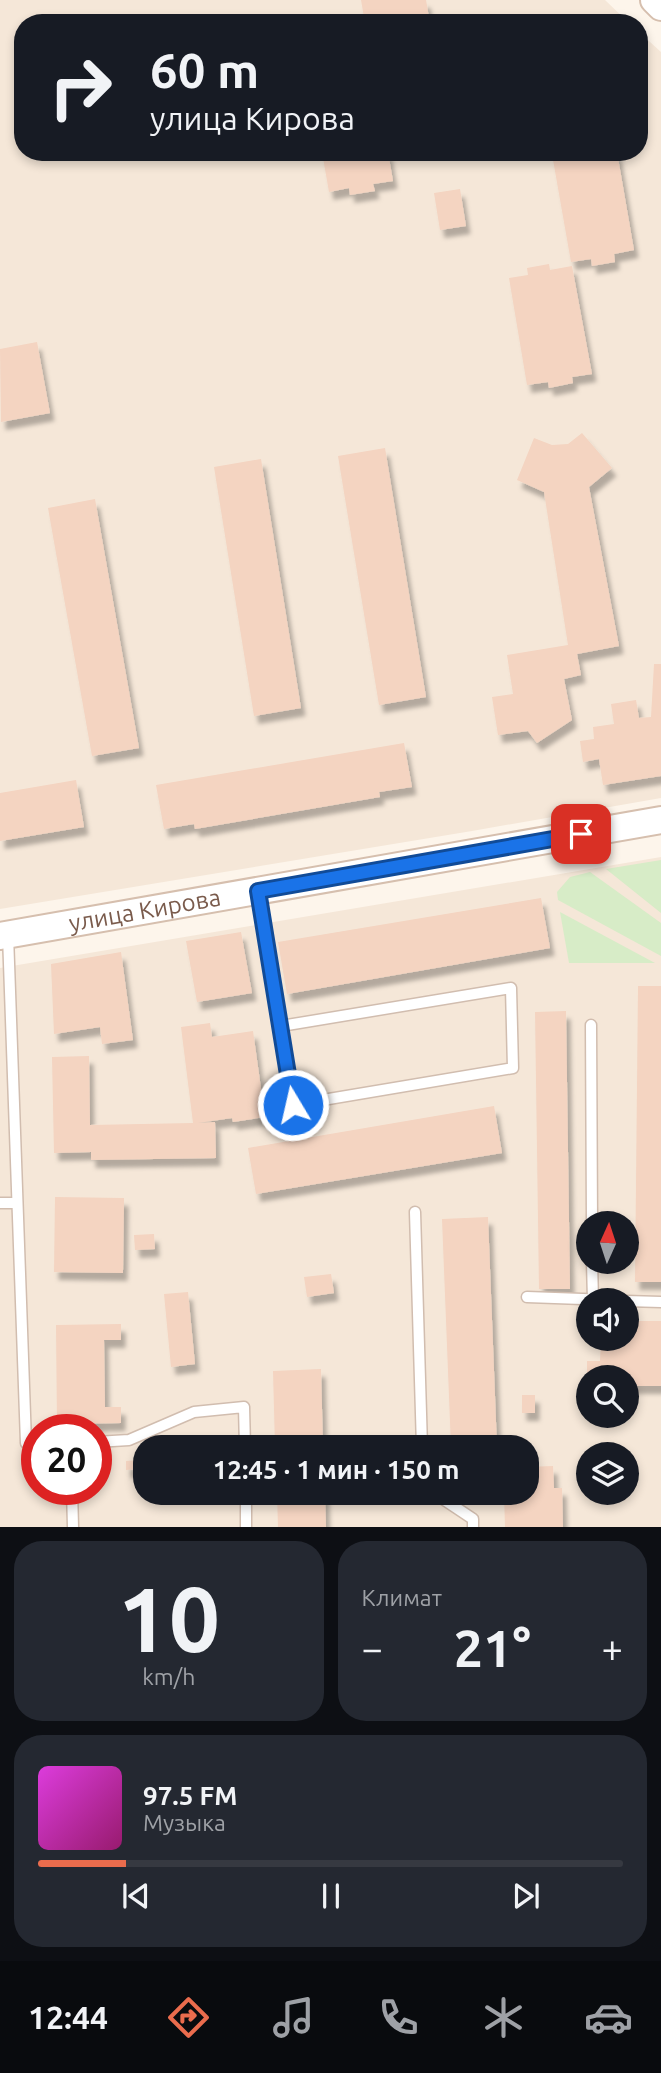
<!DOCTYPE html>
<html lang="ru">
<meta charset="utf-8">
<style>
body{margin:0;font-family:Ubuntu,sans-serif;background:#242831;color:#f1f3f6;height:100vh;display:flex;flex-direction:column;font-size:26px;white-space:nowrap}
*{box-sizing:border-box;margin:0}
p{font-size:23px;color:#9ea1a6}
.icon{flex:none;width:38px;height:38px;fill:none;stroke:currentColor;stroke-width:2;stroke-linecap:round;stroke-linejoin:round}
.map{position:relative;height:1527px;overflow:hidden}
.details{display:flex;flex-direction:column;gap:14px;padding:14px;background:#0d0f14;flex:1}
.details>*{flex:none}
.guide{position:absolute;left:14px;top:14px;width:634px;height:147px;border-radius:28px;box-shadow:0 4px 10px #0003;background:#171b24;color:#f1f3f6;overflow:hidden}
.needle{width:46px;rotate:3deg}
.buttons{position:absolute;left:576px;top:1211px;display:grid;gap:14px}
.buttons a{display:grid;place-items:center;width:63px;height:63px;border-radius:50%;background:#171b24;box-shadow:0 4px 10px #0003;font-size:35px}
.speed{position:absolute;left:21px;top:1414px;display:flex;gap:14px;font-size:35px;font-weight:700;text-align:center}
.speed>*{display:grid;place-content:center;width:91px;height:91px;border-radius:50%;background:#171b24;box-shadow:0 4px 10px #0003;line-height:1}
.speed .limit{border:10px solid #d22;background:#fff;color:#111}
.pin{position:absolute;display:grid;place-items:center;width:60px;height:60px;color:#fff;margin:-30px;border-radius:14px;box-shadow:0 4px 10px #0006}
.me{position:absolute;width:77px;margin:-38px;rotate:351deg;stroke-linejoin:round;filter:drop-shadow(0 0 5px #0008)}
.turn{display:flex;align-items:center;gap:24px;height:147px;padding:0 21px;font-size:32px}
.turn .icon{width:91px;height:91px;stroke-width:2.5}
.turn b{display:block;font-size:49px;line-height:60px}
.big{font-size:52px;font-weight:700;line-height:1.1}
.details .tile{flex:1;display:flex;flex-direction:column;justify-content:center;gap:10px;min-width:0;padding:0 24px;border-radius:28px;background:#242831}
.details .dial{align-items:center;gap:0}
.dial b{font-size:91px;line-height:1}
.song{display:flex;align-items:center;gap:21px}
.cover{width:84px;height:84px;border-radius:10px;background:linear-gradient(135deg,hsl(300 70% 55%),hsl(320 70% 35%))}
.played{height:7px;border-radius:4px;background:linear-gradient(90deg,#ea6c4d 15%,#363941 15%)}
.keys{display:flex;justify-content:space-around;direction:ltr}
.heat{display:flex;justify-content:space-between;align-items:center;font-size:38px;direction:ltr}
.details .tiles{flex:1;display:grid;gap:14px;grid-template-columns:1fr 1fr}
.tile:last-child{grid-column:span 2}
.trip{position:absolute;left:133px;top:1435px;width:406px;height:70px;border-radius:28px;background:#171b24;box-shadow:0 4px 10px #0003;font-weight:700;line-height:70px;text-align:center}
.menu{display:flex;height:112px;justify-content:space-around;align-items:center;background:#090b0e;color:#9ea1a6}
.menu .icon{width:49px;height:49px}
.menu .current{color:#ea6c4d}
.menu b{font-size:32px;color:#f1f3f6}
.map>svg:first-child{display:block}
.residential{fill:#f5e7d8;fill-rule:evenodd}
.green{fill:#d7ecc7}
.building{fill:#f4d4c1;filter:url(#shadow)}
.lines{fill:none;stroke-linecap:round;stroke-linejoin:round}
.lane-casing{stroke:#d1bdaf;stroke-width:13}
.secondary-casing{stroke:#d6bfae;stroke-width:30}
.lane{stroke:#fff;stroke-width:10}
.secondary{stroke:#fff;stroke-width:26}
.route-casing{stroke:#114b97;stroke-width:18}
.route{stroke:#1a73e8;stroke-width:12}
.labels{text-anchor:middle;stroke-width:5;stroke-linejoin:round;paint-order:stroke}
.street-label{font-size:24px;fill:#7a5b4c;stroke:#fff9f2}
</style>
<div class="map">
<svg width="661" height="1527" viewBox="0 0 661 1527">
<defs>
<filter id="shadow"><feDropShadow dx="4.5" dy="8" stdDeviation="2" flood-color="#0004"/></filter>
</defs>
<rect width="100%" height="100%" fill="#fdf5eb"/>
<!-- residential -->
<g class="residential">
<polygon points="0,0 605,0 629,23 23,23 23,152 639,152 639,32 661,52 661,798 472,831 0,909"/>
<path d="M661,857v670h-661v-559zM588,1223h38v39h-38zM588,1300h38v39h-38zM588,1377h38v39h-38zM37,1430h59v59h-59zM145,1447h382v46h-382zM588,1454h38v39h-38z"/>
</g>
<!-- green -->
<g class="green">
<polygon points="661,860 661,913 606,869"/>
<polygon points="590,872 661,923 661,956 558,900 557,892 570,877"/>
<polygon points="560,912 655,963 569,963"/>
</g>
<!-- building -->
<g class="building">
<polygon points="361,0 426,0 430,23 365,23"/>
<polygon points="322,152 388,152 393,181 373,184 375,191 350,195 349,188 329,192"/>
<polygon points="563,152 617,152 634,250 614,254 615,262 592,266 591,259 571,262 552,154"/>
<polygon points="460,189 466,226 440,230 434,193"/>
<polygon points="549,264 550,270 572,266 592,374 572,377 573,383 549,388 548,382 527,385 509,278 528,275 527,268"/>
<polygon points="37,342 50,413 1,422 0,349"/>
<polygon points="582,433 612,468 589,487 619,646 577,654 581,675 564,679 572,720 537,743 528,731 498,735 492,697 513,694 507,655 568,645 544,492 517,480 534,438 552,445 568,444"/>
<polygon points="385,448 426,697 379,705 338,456"/>
<polygon points="261,459 301,708 254,716 214,467"/>
<polygon points="95,499 139,748 92,756 48,508"/>
<polygon points="654,664 661,664 661,776 603,785 599,759 583,762 580,741 594,739 593,727 614,724 611,704 636,700 639,718 651,717"/>
<polygon points="404,743 412,787 379,792 380,797 195,829 194,824 164,829 156,785"/>
<polygon points="76,780 84,827 0,841 0,793"/>
<polygon points="541,898 550,948 287,994 278,942"/>
<polygon points="241,932 252,993 197,1002 186,941"/>
<polygon points="121,952 133,1040 102,1044 100,1027 54,1034 51,964"/>
<polygon points="638,986 661,986 661,1282 635,1282"/>
<polygon points="566,1011 570,1289 539,1289 535,1012"/>
<polygon points="210,1023 212,1037 253,1031 265,1117 233,1122 232,1118 198,1123 215,1122 216,1158 91,1160 91,1152 54,1153 52,1057 89,1056 90,1125 193,1123 181,1027"/>
<polygon points="494,1106 502,1153 256,1194 248,1148"/>
<polygon points="55,1197 124,1198 123,1273 54,1272"/>
<polygon points="488,1217 497,1447 451,1447 442,1219"/>
<polygon points="154,1234 155,1249 135,1250 134,1235"/>
<polygon points="331,1274 334,1293 307,1297 304,1277"/>
<polygon points="188,1292 195,1364 171,1367 164,1294"/>
<polygon points="626,1321 661,1321 661,1386 626,1386 626,1377 587,1377 587,1361 600,1361 601,1339 626,1339"/>
<polygon points="121,1324 121,1340 104,1340 105,1407 121,1407 121,1423 57,1424 56,1325"/>
<polygon points="321,1369 323,1447 275,1447 273,1371"/>
<rect x="522" y="1395" width="13" height="18"/>
<polygon points="140,1460 141,1469 126,1470 126,1461"/>
<polygon points="553,1466 554,1488 562,1488 563,1527 505,1527 504,1493 527,1493 527,1467"/>
<polygon points="277,1493 325,1493 326,1527 278,1527"/>
</g>
<g class="lines">
<!-- lane casing -->
<g class="lane-casing">
<g id="lane">
<polyline points="258,891 281,1026 511,988 513,1068 293,1105 281,1026"/>
<polyline points="8,935 26,1443 37,1443"/>
<polyline points="591,1025 592,1223"/>
<polyline points="0,1203 17,1203"/>
<polyline points="415,1212 422,1447"/>
<polyline points="592,1262 593,1300"/>
<polyline points="527,1297 610,1300"/>
<polyline points="626,1301 661,1302"/>
<polyline points="96,1442 129,1440 194,1412 244,1407 245,1447"/>
<polyline points="72,1489 73,1527"/>
<polyline points="246,1493 246,1527"/>
<polyline points="437,1493 440,1497 473,1519 473,1527"/>
</g>
</g>
<!-- secondary casing -->
<g class="secondary-casing">
<g id="secondary">
<polyline points="654,0 661,7"/>
<path id="s1" d="M0,936l661,-116"/>
</g>
</g>
<!-- lane -->
<use href="#lane" class="lane"/>
<!-- secondary -->
<use href="#secondary" class="secondary"/>
</g>
<g class="lines">
<!-- route casing -->
<g class="route-casing">
<polyline id="route" points="293,1105 258,891 581,834"/>
</g>
<!-- route -->
<use href="#route" class="route"/>
</g>
<g class="labels">
<!-- street labels -->
<g class="street-label">
<text dy="8" stroke="none"><textPath href="#s1" startOffset="147">улица Кирова</textPath></text>
</g>
</g>
</svg>
<div class="buttons">
<a><svg class="needle" viewBox="-14 -14 28 28"><path d="M0-13l5 13h-10z" fill="#e53935"/><path d="M0 13l5-13h-10z" fill="#9ea1a6"/></svg></a>
<a><svg class="icon" aria-label="sound" viewBox="0 0 24 24"><path d="M4 9h4l5-4v14l-5-4H4zM17 9q2 3 0 6"/></svg></a>
<a><svg class="icon" aria-label="search" viewBox="0 0 24 24"><circle cx="10" cy="10" r="6"/><path d="M15 15l6 6"/></svg></a>
<a><svg class="icon" aria-label="layers" viewBox="0 0 24 24"><path d="M12 4l9 5-9 5-9-5zM3 14l9 5 9-5"/></svg></a>
</div>
<div class="speed"><div class="limit">20</div></div>
<div class="pin" style="left:581px;top:834px;background:#d93025"><svg class="icon" aria-label="arrive" viewBox="0 0 24 24"><path d="M6 21V4h12l-3 4 3 4H6"/></svg></div>
<svg class="me" style="left:293px;top:1105px" viewBox="-20 -20 40 40"><circle r="17" fill="#1a73e8" stroke="#fff" stroke-width="3"/><path d="M0-11L8 9 0 5-8 9z" fill="#fff"/></svg>
<div class="trip">12:45 · 1 мин · 150 m</div>
<div class="guide">
<div class="turn"><svg class="icon" aria-label="right" viewBox="0 0 24 24"><path d="M7 20v-9h11M14 6l5 5-5 5"/></svg><div><b>60 m</b>улица Кирова</div></div>
</div>
</div>
<section class="details">
<div class="tiles">
<div class="tile dial"><b>10</b><p>km/h</p></div>
<div class="tile"><p>Климат</p>
<div class="heat"><a>−</a><b class="big">21°</b><a>+</a></div>
</div>
<div class="tile">
<div class="song"><i class="cover"></i><div><b>97.5 FM</b><p>Музыка</p></div></div>
<div class="played"></div>
<div class="keys"><svg class="icon" aria-label="previous" viewBox="0 0 24 24"><path d="M18 5L8 12l10 7zM5 5v14"/></svg><svg class="icon" aria-label="pause" viewBox="0 0 24 24"><path d="M8 5v14M16 5v14"/></svg><svg class="icon" aria-label="next" viewBox="0 0 24 24"><path d="M6 5l10 7-10 7zM19 5v14"/></svg></div>
</div>
</div>
</section>
<nav class="menu">
<b>12:44</b>
<svg class="icon current" aria-label="directions" viewBox="0 0 24 24"><path d="M12 3l9 9-9 9-9-9zM9 14v-3h6M13 9l2 2-2 2"/></svg>
<svg class="icon" aria-label="music" viewBox="0 0 24 24"><path d="M9 18V5l10-2v13"/><circle cx="6" cy="18" r="3"/><circle cx="16" cy="16" r="3"/></svg>
<svg class="icon" aria-label="phone" viewBox="0 0 24 24"><path d="M5 4h4l2 5-3 2q2 4 5 5l2-3 5 2v4C11 20 4 13 5 4z"/></svg>
<svg class="icon" aria-label="climate" viewBox="0 0 24 24"><path d="M12 3v18M4 7l16 10M4 17L20 7"/></svg>
<svg class="icon" aria-label="car" viewBox="0 0 24 24"><path d="M5 17H2v-5l4-1 3-4h7l3 4 3 1v5h-3M9 17h6M6 11h13"/><circle cx="7" cy="17" r="2"/><circle cx="17" cy="17" r="2"/></svg>
</nav>
